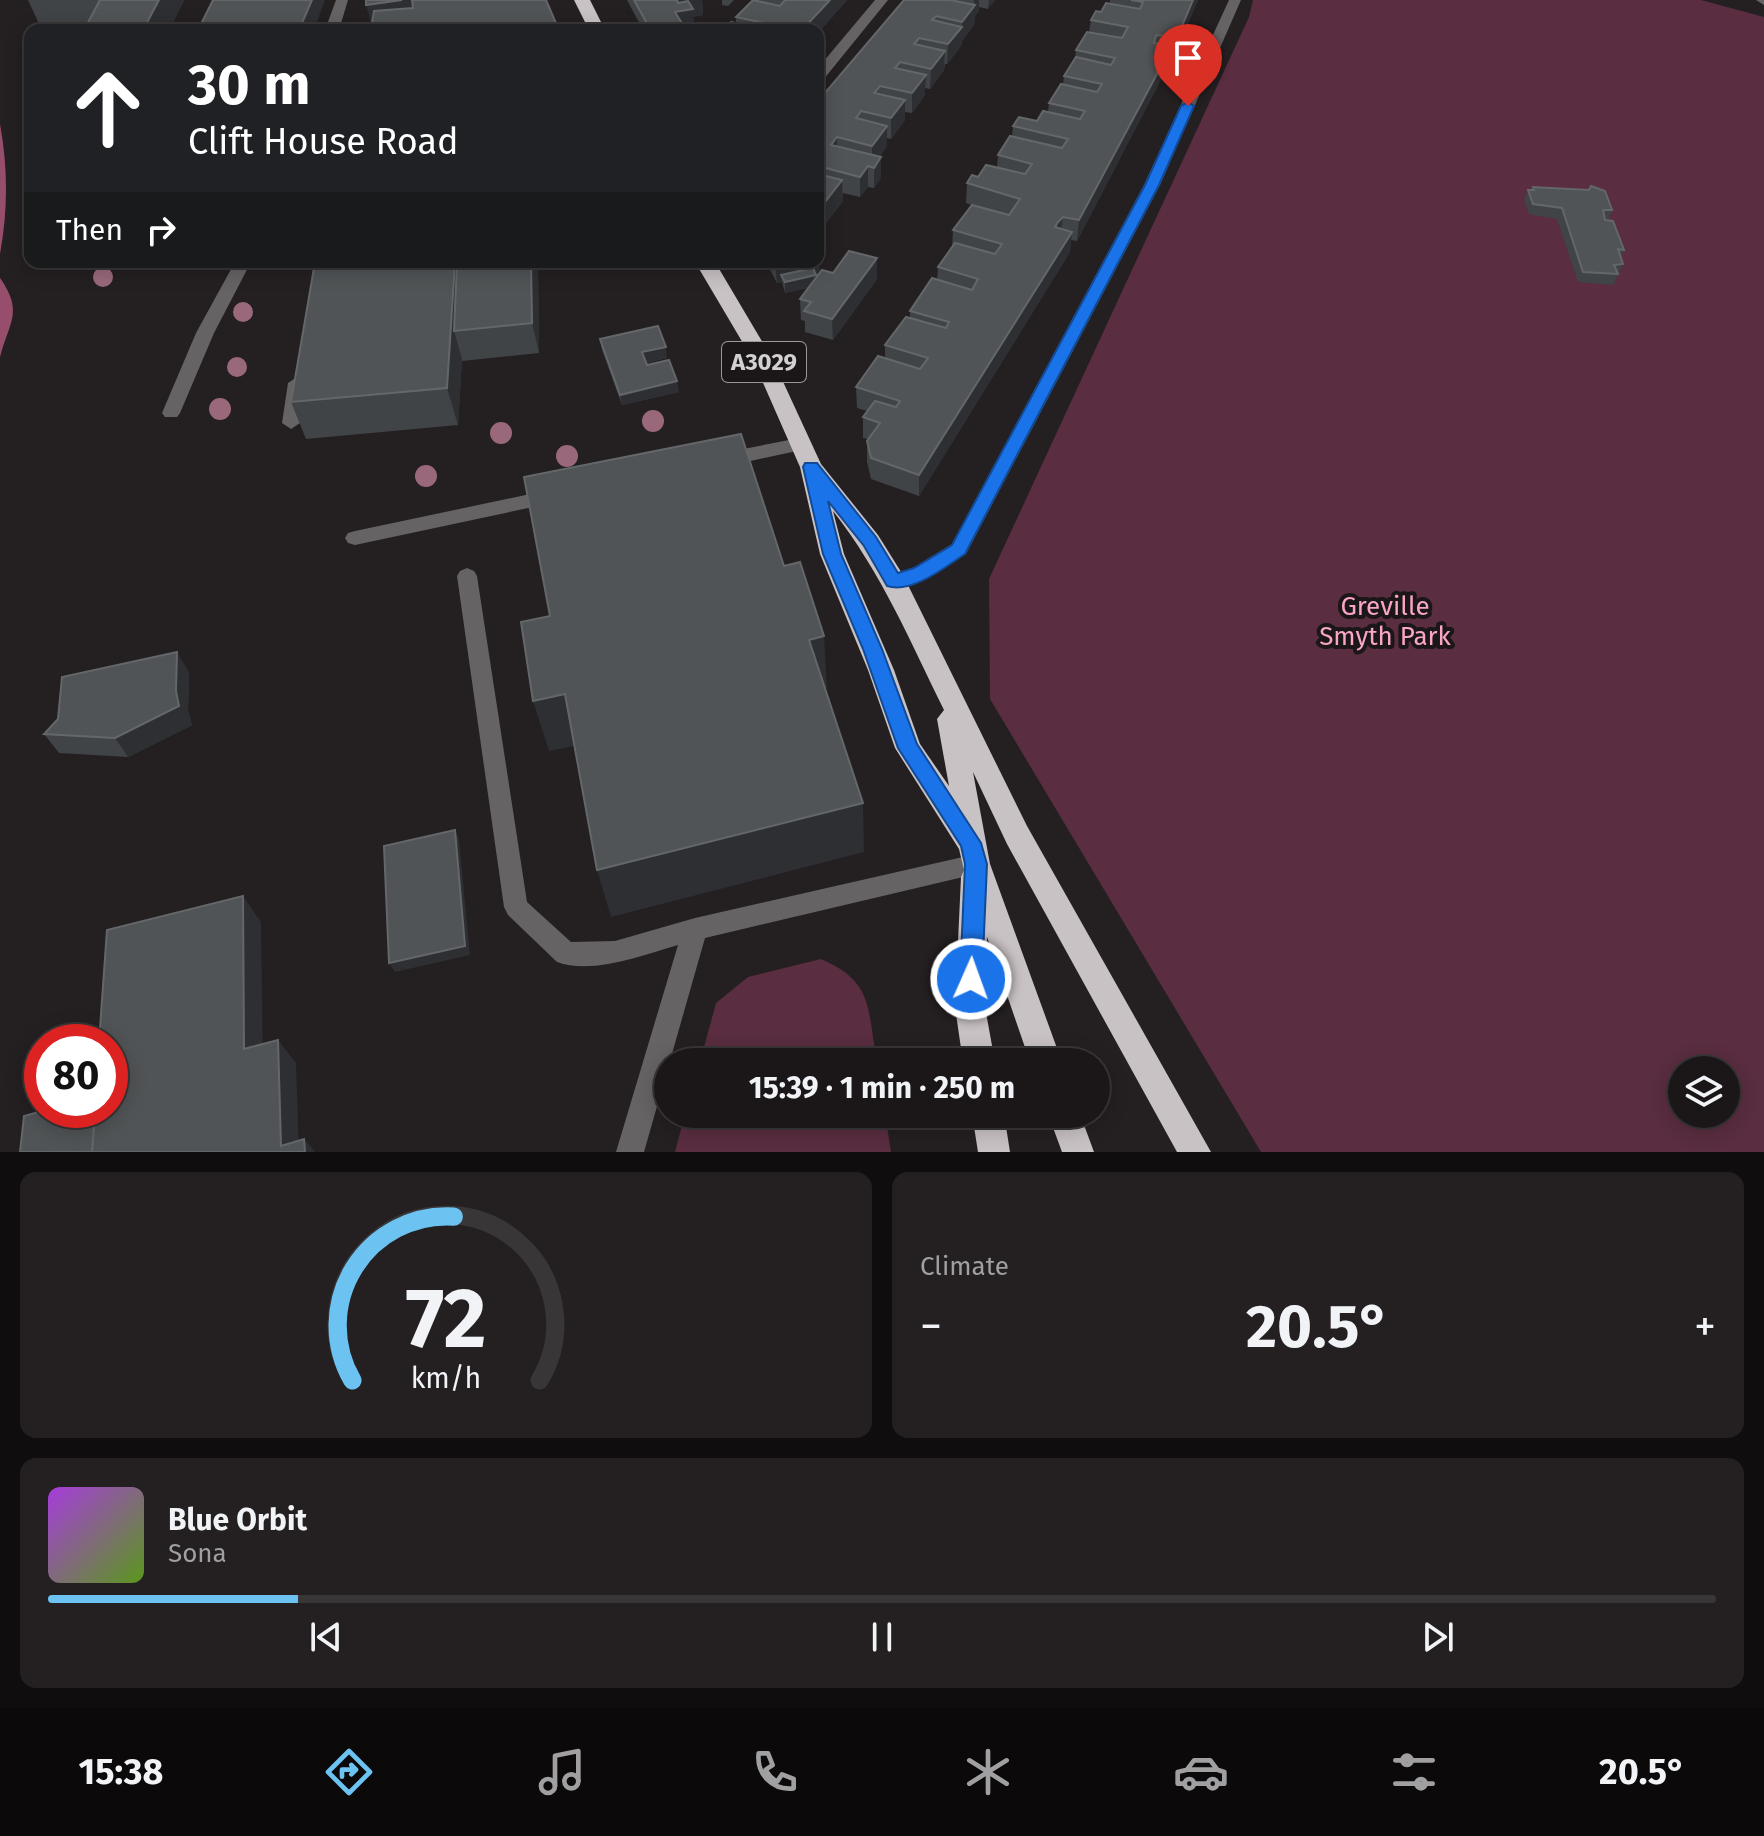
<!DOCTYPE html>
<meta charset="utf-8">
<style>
body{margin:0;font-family:"Fira Sans",sans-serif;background:#242022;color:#f1f3f6;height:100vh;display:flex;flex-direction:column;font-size:30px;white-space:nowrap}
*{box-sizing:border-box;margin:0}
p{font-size:26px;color:#a09fa2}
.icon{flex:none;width:44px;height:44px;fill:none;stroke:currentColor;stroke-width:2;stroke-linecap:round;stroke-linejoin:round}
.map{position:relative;height:1152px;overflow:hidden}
.sheet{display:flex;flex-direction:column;gap:20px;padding:20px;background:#0f0d0e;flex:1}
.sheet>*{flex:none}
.guide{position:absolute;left:24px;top:24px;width:800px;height:244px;border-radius:16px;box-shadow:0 4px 20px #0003,0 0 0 2px #393638;background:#202124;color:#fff;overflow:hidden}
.tools{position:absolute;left:1668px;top:1056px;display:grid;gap:16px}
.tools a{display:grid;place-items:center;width:72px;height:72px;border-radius:50%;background:#1b1719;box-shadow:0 4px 20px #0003,0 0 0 2px #393638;font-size:40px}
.speed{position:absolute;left:24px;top:1024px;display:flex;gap:16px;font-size:40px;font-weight:700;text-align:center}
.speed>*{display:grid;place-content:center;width:104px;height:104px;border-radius:50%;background:#1b1719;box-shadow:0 4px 20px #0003,0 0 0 2px #393638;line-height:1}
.speed .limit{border:12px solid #d22;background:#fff;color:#111}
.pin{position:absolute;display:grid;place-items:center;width:68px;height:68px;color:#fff;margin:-82px -34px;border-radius:50% 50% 50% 0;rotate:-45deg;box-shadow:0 0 8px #0007}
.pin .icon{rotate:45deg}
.me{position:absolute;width:88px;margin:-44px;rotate:2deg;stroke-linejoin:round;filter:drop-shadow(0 0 6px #0008)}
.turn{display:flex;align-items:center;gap:28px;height:168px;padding:0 32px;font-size:36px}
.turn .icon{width:104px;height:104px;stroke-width:2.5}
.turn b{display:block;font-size:56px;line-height:68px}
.then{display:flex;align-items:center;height:76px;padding:0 32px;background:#0003;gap:16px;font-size:30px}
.big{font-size:60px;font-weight:700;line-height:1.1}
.sheet .card{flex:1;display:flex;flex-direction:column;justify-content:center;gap:12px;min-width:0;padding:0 28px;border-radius:16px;background:#242022}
.sheet .dial{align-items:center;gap:0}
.dial svg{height:208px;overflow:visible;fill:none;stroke:#393638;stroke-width:7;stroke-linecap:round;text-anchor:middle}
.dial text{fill:#f1f3f6;stroke:none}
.song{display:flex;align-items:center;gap:24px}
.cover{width:96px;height:96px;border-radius:12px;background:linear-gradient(135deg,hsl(280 70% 55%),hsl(90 70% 35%))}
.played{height:8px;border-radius:4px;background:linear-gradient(90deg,#6cc3f2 15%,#393638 15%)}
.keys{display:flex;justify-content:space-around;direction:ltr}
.heat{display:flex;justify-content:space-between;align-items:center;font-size:44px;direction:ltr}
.sheet .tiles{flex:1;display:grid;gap:20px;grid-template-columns:1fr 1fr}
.card:last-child{grid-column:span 2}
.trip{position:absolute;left:654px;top:1048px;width:456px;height:80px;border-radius:40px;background:#1b1719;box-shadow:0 4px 20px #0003,0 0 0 2px #393638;font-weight:700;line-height:80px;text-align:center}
.tabs{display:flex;height:128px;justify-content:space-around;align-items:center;background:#0b090a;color:#a09fa2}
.tabs .icon{width:56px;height:56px}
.tabs .on{color:#6cc3f2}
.tabs b{font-size:36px;color:#f1f3f6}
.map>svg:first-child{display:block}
.green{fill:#5a2d40;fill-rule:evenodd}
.water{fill:#974e6c}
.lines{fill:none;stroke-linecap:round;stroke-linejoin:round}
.minor{fill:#666364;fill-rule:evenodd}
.highway{fill:#c9c2c4;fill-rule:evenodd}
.tree{fill:#99697b}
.wall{fill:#404447}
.shaded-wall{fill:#2e2f32}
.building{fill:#505456;stroke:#646769;stroke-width:2}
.route{fill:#1a73e8;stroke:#114b97;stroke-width:2}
.labels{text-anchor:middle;stroke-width:8;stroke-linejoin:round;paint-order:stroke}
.shield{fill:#1b1617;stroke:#9c9899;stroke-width:2}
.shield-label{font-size:24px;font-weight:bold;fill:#d3d0d1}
.park-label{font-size:26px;fill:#f9a5c5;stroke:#1b1617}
</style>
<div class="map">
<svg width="1764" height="1152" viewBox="0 0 1764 1152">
<rect width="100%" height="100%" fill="#241f21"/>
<!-- green -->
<g class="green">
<path d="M1253,0h448l63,17v1135h-503l-271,-453 -1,-120 260,-562zM1682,1070h44v44h-44z"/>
<path d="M821,959c54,23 46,51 56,103h-177l16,-59 32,-26z"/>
<polygon points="685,1114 885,1114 891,1152 675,1152"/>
</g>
<!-- water -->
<g class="water">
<path d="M0,124c8,44 8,86 0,130z"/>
<path d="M0,278c24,34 9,44 0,79z"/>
</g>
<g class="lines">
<!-- minor -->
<g class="minor">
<polygon points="336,0 348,0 339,30 325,30"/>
<polygon points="875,0 888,0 823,80 818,81 818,68"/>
<path d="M1229,0h12l-81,185 -194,369c-21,13 -53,40 -79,32l-3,-5 3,-5 26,-8 39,-24 192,-359z"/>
<polygon points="1756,0 1764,0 1764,5"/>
<polygon points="235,262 251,262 214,333 180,413 177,417 165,417 162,413 196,333"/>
<polygon points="597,262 615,262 607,267"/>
<polygon points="297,377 306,383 300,423 291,429 282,423 288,383"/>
<polygon points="799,438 808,444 806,449 723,467 714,460 723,453"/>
<polygon points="554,489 561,491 564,496 561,501 355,545 348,543 345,538 348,533 355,531"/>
<path d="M467,568l7,3 3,5 50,326 44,40 44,-1 80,-23 281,-64 8,3 4,7 -4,7 -8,3 -271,64 -61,214h-28l62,-207c-34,10 -86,30 -121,17l-49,-47 -4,-8 -47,-331 3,-5z"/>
</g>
<!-- highway -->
<g class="highway">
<polygon points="574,0 590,0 605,30 589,30"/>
<path d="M695,262h20l58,98 48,104 57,71 25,40 124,251 184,326h-34l-170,-308 -34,-72 17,92 72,198h-32l-43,-125 -2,70 10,55h-32l-8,-55 6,-130 3,-7 -5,-21 -64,-101 -27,-78 -48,-116 -20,-87 -47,-107zM833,511c48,61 77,130 111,199l-7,9 12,67 -29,-42 -26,-74 -50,-116z"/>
<polygon points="972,1114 1004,1114 1010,1152 978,1152"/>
<polygon points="1048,1114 1080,1114 1094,1152 1062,1152"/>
</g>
</g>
<!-- trees -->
<g class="tree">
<circle cx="103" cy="277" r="10"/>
<circle cx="243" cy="312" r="10"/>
<circle cx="237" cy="367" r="10"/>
<circle cx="220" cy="409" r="11"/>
<circle cx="653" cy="421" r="11"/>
<circle cx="501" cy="433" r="11"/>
<circle cx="567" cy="456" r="11"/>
<circle cx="426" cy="476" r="11"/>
</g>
<!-- wall -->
<g class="wall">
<polygon points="28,0 184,0 169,30 84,30 86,25 40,26"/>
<polygon points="627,0 702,0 703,15 693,17 695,28 686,30 643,30"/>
<polygon points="722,0 734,0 728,6 722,5"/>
<polygon points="758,0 847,0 818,33 818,30 722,30 736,23 736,17"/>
<polygon points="904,0 995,0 988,9 979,7 979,11 975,16 974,25 962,41 961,46 947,64 945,64 944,70 930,89 925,88 925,95 912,113 905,112 905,120 891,139 887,138 887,146 879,157 881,178 874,188 868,187 860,197 843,193 843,201 826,223 819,221 819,232 818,234 818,101"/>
<polygon points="1110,0 1198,0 1173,58 1170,58 1168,66 1077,241 1071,240 1070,252 919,496 871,479 867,462 867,441 868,439 863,438 863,417 867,411 857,408 856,387 885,358 885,345 910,318 910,311 937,280 938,267 952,247 953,230 972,205 966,203 967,183 997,167 998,155 1012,137 1013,126 1037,121 1048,112 1049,103 1063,84 1064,76 1075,59 1076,50 1089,32 1091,20 1110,4"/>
<polygon points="1533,187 1612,210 1608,220 1624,250 1621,257 1623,264 1613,285 1578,282 1557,219 1529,214 1524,200 1528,190 1532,190"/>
<polygon points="877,258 877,279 833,340 805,332 805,321 801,320 800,299 808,288 785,293 782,282 777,283 766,262 818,262 820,272 833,273"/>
<polygon points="538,262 539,353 462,361 462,359 458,425 306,439 291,402"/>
<polygon points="600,339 667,358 646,363 647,365 679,392 622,405 602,350"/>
<polygon points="189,672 188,711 192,725 128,757 59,753 44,734"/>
</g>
<!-- shaded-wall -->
<g class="shaded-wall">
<polygon points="159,0 184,0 169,30 143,30"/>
<polygon points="312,0 325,0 314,30 299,30"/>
<polygon points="402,0 412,0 419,27 373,29 366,5"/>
<polygon points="677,0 702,0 703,15 693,17 695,28 677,30 675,12"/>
<polygon points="830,0 847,0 818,33 818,30 802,30"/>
<polygon points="974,0 979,0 979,11 975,16 974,25 962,41 961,46 947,64 948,44 962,27 962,22 974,8"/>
<polygon points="989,0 995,0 988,9"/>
<polygon points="1193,0 1198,0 1173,58 1177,38"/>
<polygon points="667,26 667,30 650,30 650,29"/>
<polygon points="1172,46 1168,66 1077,241 1079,220"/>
<polygon points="945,51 944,70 930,89 931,69"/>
<polygon points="926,75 925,95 912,113 912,93"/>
<polygon points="905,100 905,120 891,139 891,118"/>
<polygon points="887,126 887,146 872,166 872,146"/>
<polygon points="837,137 837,158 831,145"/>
<polygon points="881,157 881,178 874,188 874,168"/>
<polygon points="868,166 868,187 860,197 860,177"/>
<polygon points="842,180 843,201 826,223 825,202"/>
<polygon points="1063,217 1060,237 1055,227"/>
<polygon points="1072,232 1070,252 919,496 919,475"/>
<polygon points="819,252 820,273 784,282 781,275 782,282 777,283 775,263 818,262 818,253"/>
<polygon points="877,258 877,279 833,340 832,319"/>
<polygon points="455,262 467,262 454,331 462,359 458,425 447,388"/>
<polygon points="531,262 538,262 539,353 532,323"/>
<polygon points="816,275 817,286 785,293 785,282"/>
<polygon points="666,347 667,358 644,363 642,352"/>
<polygon points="677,381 679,392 622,405 620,395"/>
<polygon points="824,636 827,688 812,691 809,640"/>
<polygon points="177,652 189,672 188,711 192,725 128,757 115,738 176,691"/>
<polygon points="565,694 579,745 549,751 533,701"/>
<polygon points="863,803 864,852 611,917 597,870"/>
<polygon points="455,830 459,839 470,955 395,972 389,963"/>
<polygon points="243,896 261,922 263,1072 244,1049"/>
<polygon points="278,1040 296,1063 299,1152 281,1146"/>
<polygon points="304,1139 315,1152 305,1152"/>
</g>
<!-- building -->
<g class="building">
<polygon points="100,0 159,0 143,30 84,30"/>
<polygon points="213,0 312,0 299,30 198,30"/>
<polygon points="366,0 402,0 366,5"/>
<polygon points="412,0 546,0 559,30 376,30 371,28 374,11 413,8"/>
<polygon points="634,0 677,0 678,3 688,1 693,9 675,12 683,25 678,26 680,30 669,30 667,26 650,29"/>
<polygon points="753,0 780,6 785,0 830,0 802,30 722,30 731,22 759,28 764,23 736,17"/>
<polygon points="904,0 950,0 975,5 962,22 936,16 932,20 962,27 948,44 919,38 914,44 945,51 931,69 900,62 895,68 926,75 912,93 880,86 874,93 905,100 891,118 861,111 859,114 856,118 887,126 872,146 837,137 831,145 881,157 874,168 868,166 860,177 822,167 818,172 818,101"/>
<polygon points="1131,0 1193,0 1177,38 1157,35 1155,38 1154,43 1172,46 1079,220 1063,217 1058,222 1055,227 1072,232 919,475 871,458 867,441 880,423 863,417 875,401 896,407 900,401 856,387 878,356 920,369 928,358 885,345 906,317 946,328 949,322 910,311 932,278 972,290 978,279 938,267 955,243 995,254 1002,244 953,230 972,205 1009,215 1020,199 967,183 972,175 978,177 986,165 1025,174 1032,164 998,155 1010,136 1062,148 1068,139 1013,126 1019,117 1037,121 1043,111 1080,119 1085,111 1049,103 1061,84 1097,92 1102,84 1064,76 1076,57 1111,65 1115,58 1076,50 1087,32 1122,38 1128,27 1091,20 1096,11 1101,12 1106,3 1140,9 1143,2"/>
<polygon points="818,174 842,180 825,202 818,200"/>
<polygon points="1591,186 1605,191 1612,210 1603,210 1605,220 1613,221 1624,250 1618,249 1623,264 1614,265 1618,274 1583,272 1562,208 1533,204 1528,190 1534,190 1533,187 1589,190"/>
<polygon points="849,251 877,258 832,319 804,311 811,302 800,299 822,270 833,273"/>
<polygon points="315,262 455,262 447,388 291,402"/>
<polygon points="457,262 531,262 532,323 454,331"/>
<polygon points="813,268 816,275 785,282 781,275"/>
<polygon points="658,326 666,347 642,352 647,365 669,360 677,381 620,395 600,339"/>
<polygon points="741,434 784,566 800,562 824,636 809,640 863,803 597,870 565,694 533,701 521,622 550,616 524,477"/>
<polygon points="177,652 176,691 179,706 115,738 44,734 58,719 62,677"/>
<polygon points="455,830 465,946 389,963 384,846"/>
<polygon points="243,896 244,1049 278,1040 281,1146 304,1139 305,1152 92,1152 95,1110 110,1110 110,1042 99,1042 107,930"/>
<polygon points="46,1110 95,1110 92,1152 20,1152 24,1116"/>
</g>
<!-- route -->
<path class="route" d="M1188,102l6,4 -35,79 -194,369c-20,13 -53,40 -78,32l-23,-40 -36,-45 13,53 41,95 35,95 64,99 6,21 -5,115 -3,7 -8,3 -8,-3 -3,-7 5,-115 -4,-18 -63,-98 -35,-99 -40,-95 -20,-87 2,-4h12l59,74 22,36 16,-5 38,-23 193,-360 36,-79z"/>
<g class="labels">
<!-- shield labels -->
<rect class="shield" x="722" y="342" width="84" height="40" rx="6"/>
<g class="shield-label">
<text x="764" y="370">A3029</text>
</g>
<!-- park labels -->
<g class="park-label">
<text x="1385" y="615">Greville<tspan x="1385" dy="30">Smyth Park</tspan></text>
</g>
</g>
</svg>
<div class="tools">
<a><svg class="icon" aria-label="layers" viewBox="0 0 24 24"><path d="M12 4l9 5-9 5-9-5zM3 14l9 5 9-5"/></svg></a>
</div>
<div class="speed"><div class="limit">80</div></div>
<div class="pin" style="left:1188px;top:106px;background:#d93025"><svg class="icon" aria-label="arrive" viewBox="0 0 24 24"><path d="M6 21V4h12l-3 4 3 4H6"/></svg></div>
<svg class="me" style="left:971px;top:979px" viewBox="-20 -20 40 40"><circle r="17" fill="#1a73e8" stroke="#fff" stroke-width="3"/><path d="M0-11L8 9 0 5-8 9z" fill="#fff"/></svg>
<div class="trip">15:39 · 1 min · 250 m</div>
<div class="guide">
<div class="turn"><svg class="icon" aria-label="ahead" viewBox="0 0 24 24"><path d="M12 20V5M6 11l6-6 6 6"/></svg><div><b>30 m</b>Clift House Road</div></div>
<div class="then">Then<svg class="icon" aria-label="right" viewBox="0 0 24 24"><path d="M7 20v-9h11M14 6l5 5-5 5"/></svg></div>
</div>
</div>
<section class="sheet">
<div class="tiles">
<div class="card dial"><svg viewBox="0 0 100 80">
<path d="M14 69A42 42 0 1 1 86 69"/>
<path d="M14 69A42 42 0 0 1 53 6" stroke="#6cc3f2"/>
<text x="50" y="56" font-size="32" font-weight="700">72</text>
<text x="50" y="72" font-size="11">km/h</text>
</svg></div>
<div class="card"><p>Climate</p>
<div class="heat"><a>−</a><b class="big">20.5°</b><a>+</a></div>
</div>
<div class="card">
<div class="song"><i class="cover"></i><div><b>Blue Orbit</b><p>Sona</p></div></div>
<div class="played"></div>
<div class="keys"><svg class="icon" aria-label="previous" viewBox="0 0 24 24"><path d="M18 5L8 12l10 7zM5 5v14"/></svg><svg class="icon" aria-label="pause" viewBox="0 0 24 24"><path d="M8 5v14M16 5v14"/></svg><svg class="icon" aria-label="next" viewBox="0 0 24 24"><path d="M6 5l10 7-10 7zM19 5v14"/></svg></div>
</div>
</div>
</section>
<nav class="tabs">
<b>15:38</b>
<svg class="icon on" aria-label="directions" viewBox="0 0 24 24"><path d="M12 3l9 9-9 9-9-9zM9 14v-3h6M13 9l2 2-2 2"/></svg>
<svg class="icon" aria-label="music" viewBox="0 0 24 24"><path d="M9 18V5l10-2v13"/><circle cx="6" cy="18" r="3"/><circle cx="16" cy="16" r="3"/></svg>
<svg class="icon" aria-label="phone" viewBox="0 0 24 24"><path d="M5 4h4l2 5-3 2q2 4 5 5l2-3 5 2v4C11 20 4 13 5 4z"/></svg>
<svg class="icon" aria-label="climate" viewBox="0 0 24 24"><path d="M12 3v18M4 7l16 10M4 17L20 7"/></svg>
<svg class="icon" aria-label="car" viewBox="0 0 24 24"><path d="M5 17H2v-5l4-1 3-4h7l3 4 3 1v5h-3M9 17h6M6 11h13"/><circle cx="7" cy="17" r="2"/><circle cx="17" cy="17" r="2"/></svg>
<svg class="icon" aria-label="filters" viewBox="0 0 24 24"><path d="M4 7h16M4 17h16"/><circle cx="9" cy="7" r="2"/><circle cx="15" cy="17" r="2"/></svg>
<b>20.5°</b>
</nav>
